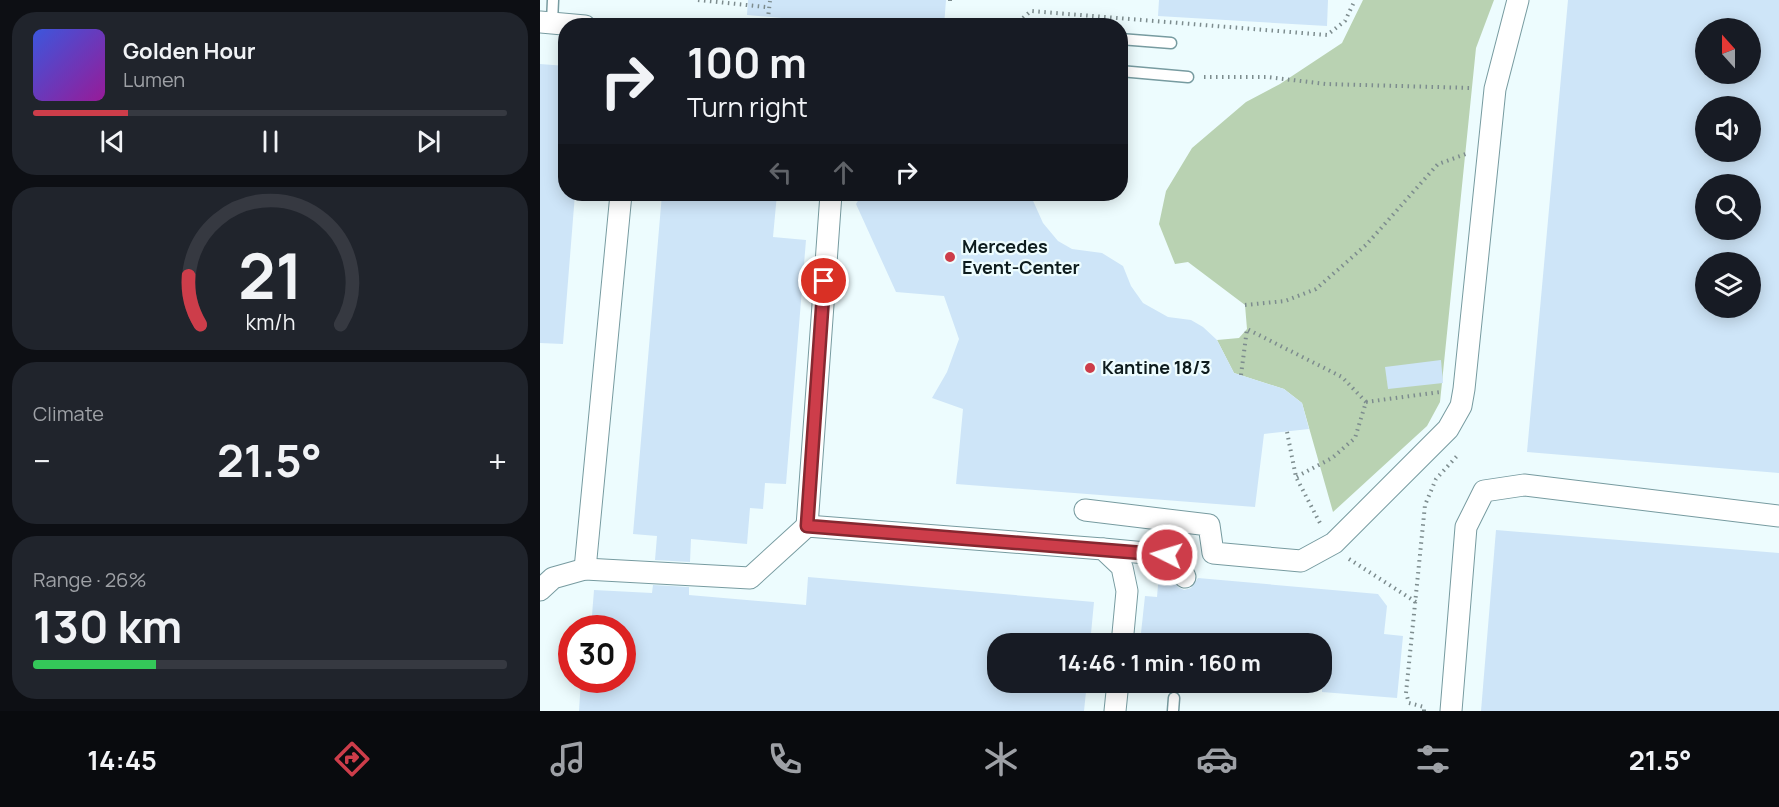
<!DOCTYPE html>
<meta charset="utf-8">
<style>
body{margin:0;font-family:Manrope,sans-serif;background:#20242c;color:#f1f3f6;height:100vh;display:flex;flex-direction:column;font-size:22px;white-space:nowrap}
*{box-sizing:border-box;margin:0}
p{font-size:20px;color:#9ea1a6}
.icon{flex:none;width:33px;height:33px;fill:none;stroke:currentColor;stroke-width:2;stroke-linecap:round;stroke-linejoin:round}
.map{position:relative;flex:1;overflow:hidden}
.details{display:flex;flex-direction:column;gap:12px;padding:12px;background:#0d0f14;width:540px}
.details>*{flex:none}
.guide{position:absolute;left:18px;top:18px;width:570px;height:183px;border-radius:24px;box-shadow:0 3px 15px #0003;background:#171b24;color:#f1f3f6;overflow:hidden}
.needle{width:39px;rotate:339deg}
.controls{position:absolute;left:1155px;top:18px;display:grid;gap:12px}
.controls a{display:grid;place-items:center;width:66px;height:66px;border-radius:50%;background:#171b24;box-shadow:0 3px 15px #0003;font-size:30px}
.speed{position:absolute;left:18px;top:615px;display:flex;gap:12px;font-size:30px;font-weight:700;text-align:center}
.speed>*{display:grid;place-content:center;width:78px;height:78px;border-radius:50%;background:#171b24;box-shadow:0 3px 15px #0003;line-height:1}
.speed .limit{border:9px solid #d22;background:#fff;color:#111}
.pin{position:absolute;display:grid;place-items:center;width:51px;height:51px;color:#fff;margin:-26px;border:3px solid #fff;border-radius:50%;box-shadow:0 2px 6px #0007}
.me{position:absolute;width:66px;margin:-33px;rotate:275deg;stroke-linejoin:round;filter:drop-shadow(0 0 4px #0008)}
.turn{display:flex;align-items:center;gap:21px;height:126px;padding:0 30px;font-size:27px}
.turn .icon{width:78px;height:78px;stroke-width:2.5}
.turn b{display:block;font-size:42px;line-height:51px}
.lanes{display:flex;align-items:center;height:57px;padding:0 30px;background:#0003;justify-content:center;gap:30px;direction:ltr}
.lanes .off{opacity:.35}
.big{font-size:45px;font-weight:700;line-height:1.1}
.details .widget{flex:1;display:flex;flex-direction:column;justify-content:center;gap:9px;min-width:0;padding:0 21px;border-radius:24px;background:#20242c}
.details .dial{align-items:center;gap:0}
.dial svg{height:156px;overflow:visible;fill:none;stroke:#363941;stroke-width:7;stroke-linecap:round;text-anchor:middle}
.dial text{fill:#f1f3f6;stroke:none}
.song{display:flex;align-items:center;gap:18px}
.cover{width:72px;height:72px;border-radius:9px;background:linear-gradient(135deg,hsl(230 70% 55%),hsl(300 70% 35%))}
.played{height:6px;border-radius:3px;background:linear-gradient(90deg,#cd3d4a 20%,#363941 20%)}
.keys{display:flex;justify-content:space-around;direction:ltr}
.heat{display:flex;justify-content:space-between;align-items:center;font-size:33px;direction:ltr}
.charge{height:9px;border-radius:4px;background:linear-gradient(90deg,#34c759 26%,#363941 0)}
.trip{position:absolute;left:447px;top:633px;width:345px;height:60px;border-radius:24px;background:#171b24;box-shadow:0 3px 15px #0003;font-weight:700;line-height:60px;text-align:center}
.dock{display:flex;height:96px;justify-content:space-around;align-items:center;background:#090b0e;color:#9ea1a6}
.dock .icon{width:42px;height:42px}
.dock .selected{color:#cd3d4a}
.dock b{font-size:27px;color:#f1f3f6}
main{display:flex;flex:1;min-height:0}
.map>svg:first-child{display:block}
.green{fill:#b9d2b2}
.building{fill:#cee5f8;fill-rule:evenodd}
.lines{fill:none;stroke-linecap:round;stroke-linejoin:round}
.lane-casing{stroke:#779ba0;stroke-width:13}
.street-casing{stroke:#779ba0;stroke-width:23}
.path{stroke:#7d8c8e;stroke-width:4;stroke-dasharray:1.5 4.5;stroke-linecap:butt}
.lane{stroke:#fff;stroke-width:10}
.street{stroke:#fff;stroke-width:21}
.route-casing{stroke:#852830;stroke-width:15}
.route{stroke:#cd3d4a;stroke-width:10}
.poi-dot{fill:#cd3d4a;stroke:#edfcfe;stroke-width:2}
.labels{text-anchor:middle;stroke-width:4.5;stroke-linejoin:round;paint-order:stroke}
.poi-label{font-size:18px;font-weight:bold;fill:#0d1b1d;stroke:#edfcfe;text-anchor:start}
</style>
<main>
<section class="details">
<div class="widget">
<div class="song"><i class="cover"></i><div><b>Golden Hour</b><p>Lumen</p></div></div>
<div class="played"></div>
<div class="keys"><svg class="icon" aria-label="previous" viewBox="0 0 24 24"><path d="M18 5L8 12l10 7zM5 5v14"/></svg><svg class="icon" aria-label="pause" viewBox="0 0 24 24"><path d="M8 5v14M16 5v14"/></svg><svg class="icon" aria-label="next" viewBox="0 0 24 24"><path d="M6 5l10 7-10 7zM19 5v14"/></svg></div>
</div>
<div class="widget dial"><svg viewBox="0 0 100 80">
<path d="M14 69A42 42 0 1 1 86 69"/>
<path d="M14 69A42 42 0 0 1 8 44" stroke="#cd3d4a"/>
<text x="50" y="56" font-size="32" font-weight="700">21</text>
<text x="50" y="72" font-size="11">km/h</text>
</svg></div>
<div class="widget"><p>Climate</p>
<div class="heat"><a>−</a><b class="big">21.5°</b><a>+</a></div>
</div>
<div class="widget"><p>Range · 26%</p><b class="big">130 km</b><div class="charge"></div></div>
</section>
<div class="map">
<svg width="1239" height="711" viewBox="0 0 1239 711">
<rect width="100%" height="100%" fill="#edfcfe"/>
<!-- green -->
<polygon class="green" points="823,0 954,0 936,48 900,402 887,426 793,512 762,403 744,389 694,373 677,340 699,338 707,329 705,305 648,262 635,264 619,224 626,191 652,148 706,102 740,84 802,43"/>
<!-- building -->
<g class="building">
<polygon points="208,0 406,0 404,26 334,26 207,15"/>
<polygon points="619,0 788,0 787,26 618,16"/>
<path d="M1028,0h211v473l-252,-21zM1166,28h44v46h-44zM1166,106h44v46h-44zM1166,184h44v46h-44zM1166,262h44v46h-44z"/>
<polygon points="0,64 26,66 26,194 35,194 23,344 0,343"/>
<polygon points="122,194 237,194 233,237 266,240 246,484 225,483 223,509 210,508 207,544 151,539 150,562 115,560 117,536 93,534"/>
<polygon points="322,194 490,194 503,223 518,241 532,249 562,253 583,266 591,286 603,303 628,317 651,320 663,327 677,340 694,373 744,389 762,403 769,429 724,434 715,507 416,484 423,409 392,398 407,372 419,339 404,296 356,292 316,204"/>
<polygon points="901,360 903,383 848,389 845,367"/>
<polygon points="956,530 1239,553 1239,711 941,711"/>
<polygon points="619,574 630,575 638,587 644,590 651,588 658,578 838,594 847,606 844,634 863,636 857,698 782,692 782,644 613,644 614,635 601,633 605,596 617,597"/>
<polygon points="268,577 554,602 550,644 458,644 458,682 547,682 544,711 39,711 41,680 82,680 82,628 51,628 54,590 112,593 113,585 149,587 149,595 266,605"/>
</g>
<g class="lines">
<!-- lane casing -->
<g class="lane-casing">
<g id="lane">
<polyline points="12,22 13,0"/>
<polyline points="580,39 631,43"/>
<polyline points="580,71 648,77"/>
<polyline points="633,711 634,698"/>
</g>
</g>
<!-- street casing -->
<g class="street-casing">
<g id="street">
<polyline points="0,22 45,26"/>
<polyline points="545,510 669,525 673,553 761,561 794,543 908,429 921,406 924,389 955,89 978,0"/>
<polyline points="267,526 291,194"/>
<polyline points="563,549 627,555 638,563 645,577"/>
<polyline points="45,569 81,194"/>
<polyline points="0,590 13,578 45,569 210,578 267,526 563,549 582,567 587,591 582,644"/>
<polyline points="575,711 578,682"/>
<polyline points="911,711 926,527 944,491 984,485 1239,516"/>
</g>
</g>
<!-- path -->
<g class="path">
<polyline points="158,0 226,7"/>
<polyline points="410,1 410,0"/>
<polyline points="227,26 230,1"/>
<polyline points="411,26 411,16"/>
<polyline points="474,26 491,11 787,35 805,21 815,0"/>
<polyline points="664,77 727,77 786,84 932,88"/>
<polyline points="705,305 745,301 776,289 826,245 898,164 926,154"/>
<polyline points="701,375 707,329 802,377 826,402 815,438 792,458 756,477"/>
<polyline points="826,402 900,392"/>
<polyline points="747,432 756,477 781,525"/>
<polyline points="809,559 876,602"/>
<polyline points="884,711 884,707 869,703 866,693 885,505 896,479 917,456"/>
</g>
<!-- lane -->
<use href="#lane" class="lane"/>
<!-- street -->
<use href="#street" class="street"/>
</g>
<g class="lines">
<!-- route casing -->
<g class="route-casing">
<polyline id="route" points="284,281 267,526 627,555"/>
</g>
<!-- route -->
<use href="#route" class="route"/>
</g>
<!-- markers -->
<g class="poi-dot">
<circle cx="410" cy="257" r="6"/>
<circle cx="550" cy="368" r="6"/>
</g>
<g class="labels">
<!-- poi labels -->
<g class="poi-label">
<text x="422" y="253">Mercedes<tspan x="422" dy="21">Event-Center</tspan></text>
<text x="562" y="374">Kantine 18/3</text>
</g>
</g>
</svg>
<div class="controls">
<a><svg class="needle" viewBox="-14 -14 28 28"><path d="M0-13l5 13h-10z" fill="#e53935"/><path d="M0 13l5-13h-10z" fill="#9ea1a6"/></svg></a>
<a><svg class="icon" aria-label="sound" viewBox="0 0 24 24"><path d="M4 9h4l5-4v14l-5-4H4zM17 9q2 3 0 6"/></svg></a>
<a><svg class="icon" aria-label="search" viewBox="0 0 24 24"><circle cx="10" cy="10" r="6"/><path d="M15 15l6 6"/></svg></a>
<a><svg class="icon" aria-label="layers" viewBox="0 0 24 24"><path d="M12 4l9 5-9 5-9-5zM3 14l9 5 9-5"/></svg></a>
</div>
<div class="speed"><div class="limit">30</div></div>
<div class="pin" style="left:284px;top:281px;background:#d93025"><svg class="icon" aria-label="arrive" viewBox="0 0 24 24"><path d="M6 21V4h12l-3 4 3 4H6"/></svg></div>
<svg class="me" style="left:627px;top:555px" viewBox="-20 -20 40 40"><circle r="17" fill="#cd3d4a" stroke="#fff" stroke-width="3"/><path d="M0-11L8 9 0 5-8 9z" fill="#fff"/></svg>
<div class="trip">14:46 · 1 min · 160 m</div>
<div class="guide">
<div class="turn"><svg class="icon" aria-label="right" viewBox="0 0 24 24"><path d="M7 20v-9h11M14 6l5 5-5 5"/></svg><div><b>100 m</b>Turn right</div></div>
<div class="lanes"><svg class="icon off" aria-label="left" viewBox="0 0 24 24"><path d="M17 20v-9H6M10 6l-5 5 5 5"/></svg><svg class="icon off" aria-label="ahead" viewBox="0 0 24 24"><path d="M12 20V5M6 11l6-6 6 6"/></svg><svg class="icon" aria-label="right" viewBox="0 0 24 24"><path d="M7 20v-9h11M14 6l5 5-5 5"/></svg></div>
</div>
</div>
</main>
<nav class="dock">
<b>14:45</b>
<svg class="icon selected" aria-label="directions" viewBox="0 0 24 24"><path d="M12 3l9 9-9 9-9-9zM9 14v-3h6M13 9l2 2-2 2"/></svg>
<svg class="icon" aria-label="music" viewBox="0 0 24 24"><path d="M9 18V5l10-2v13"/><circle cx="6" cy="18" r="3"/><circle cx="16" cy="16" r="3"/></svg>
<svg class="icon" aria-label="phone" viewBox="0 0 24 24"><path d="M5 4h4l2 5-3 2q2 4 5 5l2-3 5 2v4C11 20 4 13 5 4z"/></svg>
<svg class="icon" aria-label="climate" viewBox="0 0 24 24"><path d="M12 3v18M4 7l16 10M4 17L20 7"/></svg>
<svg class="icon" aria-label="car" viewBox="0 0 24 24"><path d="M5 17H2v-5l4-1 3-4h7l3 4 3 1v5h-3M9 17h6M6 11h13"/><circle cx="7" cy="17" r="2"/><circle cx="17" cy="17" r="2"/></svg>
<svg class="icon" aria-label="filters" viewBox="0 0 24 24"><path d="M4 7h16M4 17h16"/><circle cx="9" cy="7" r="2"/><circle cx="15" cy="17" r="2"/></svg>
<b>21.5°</b>
</nav>
